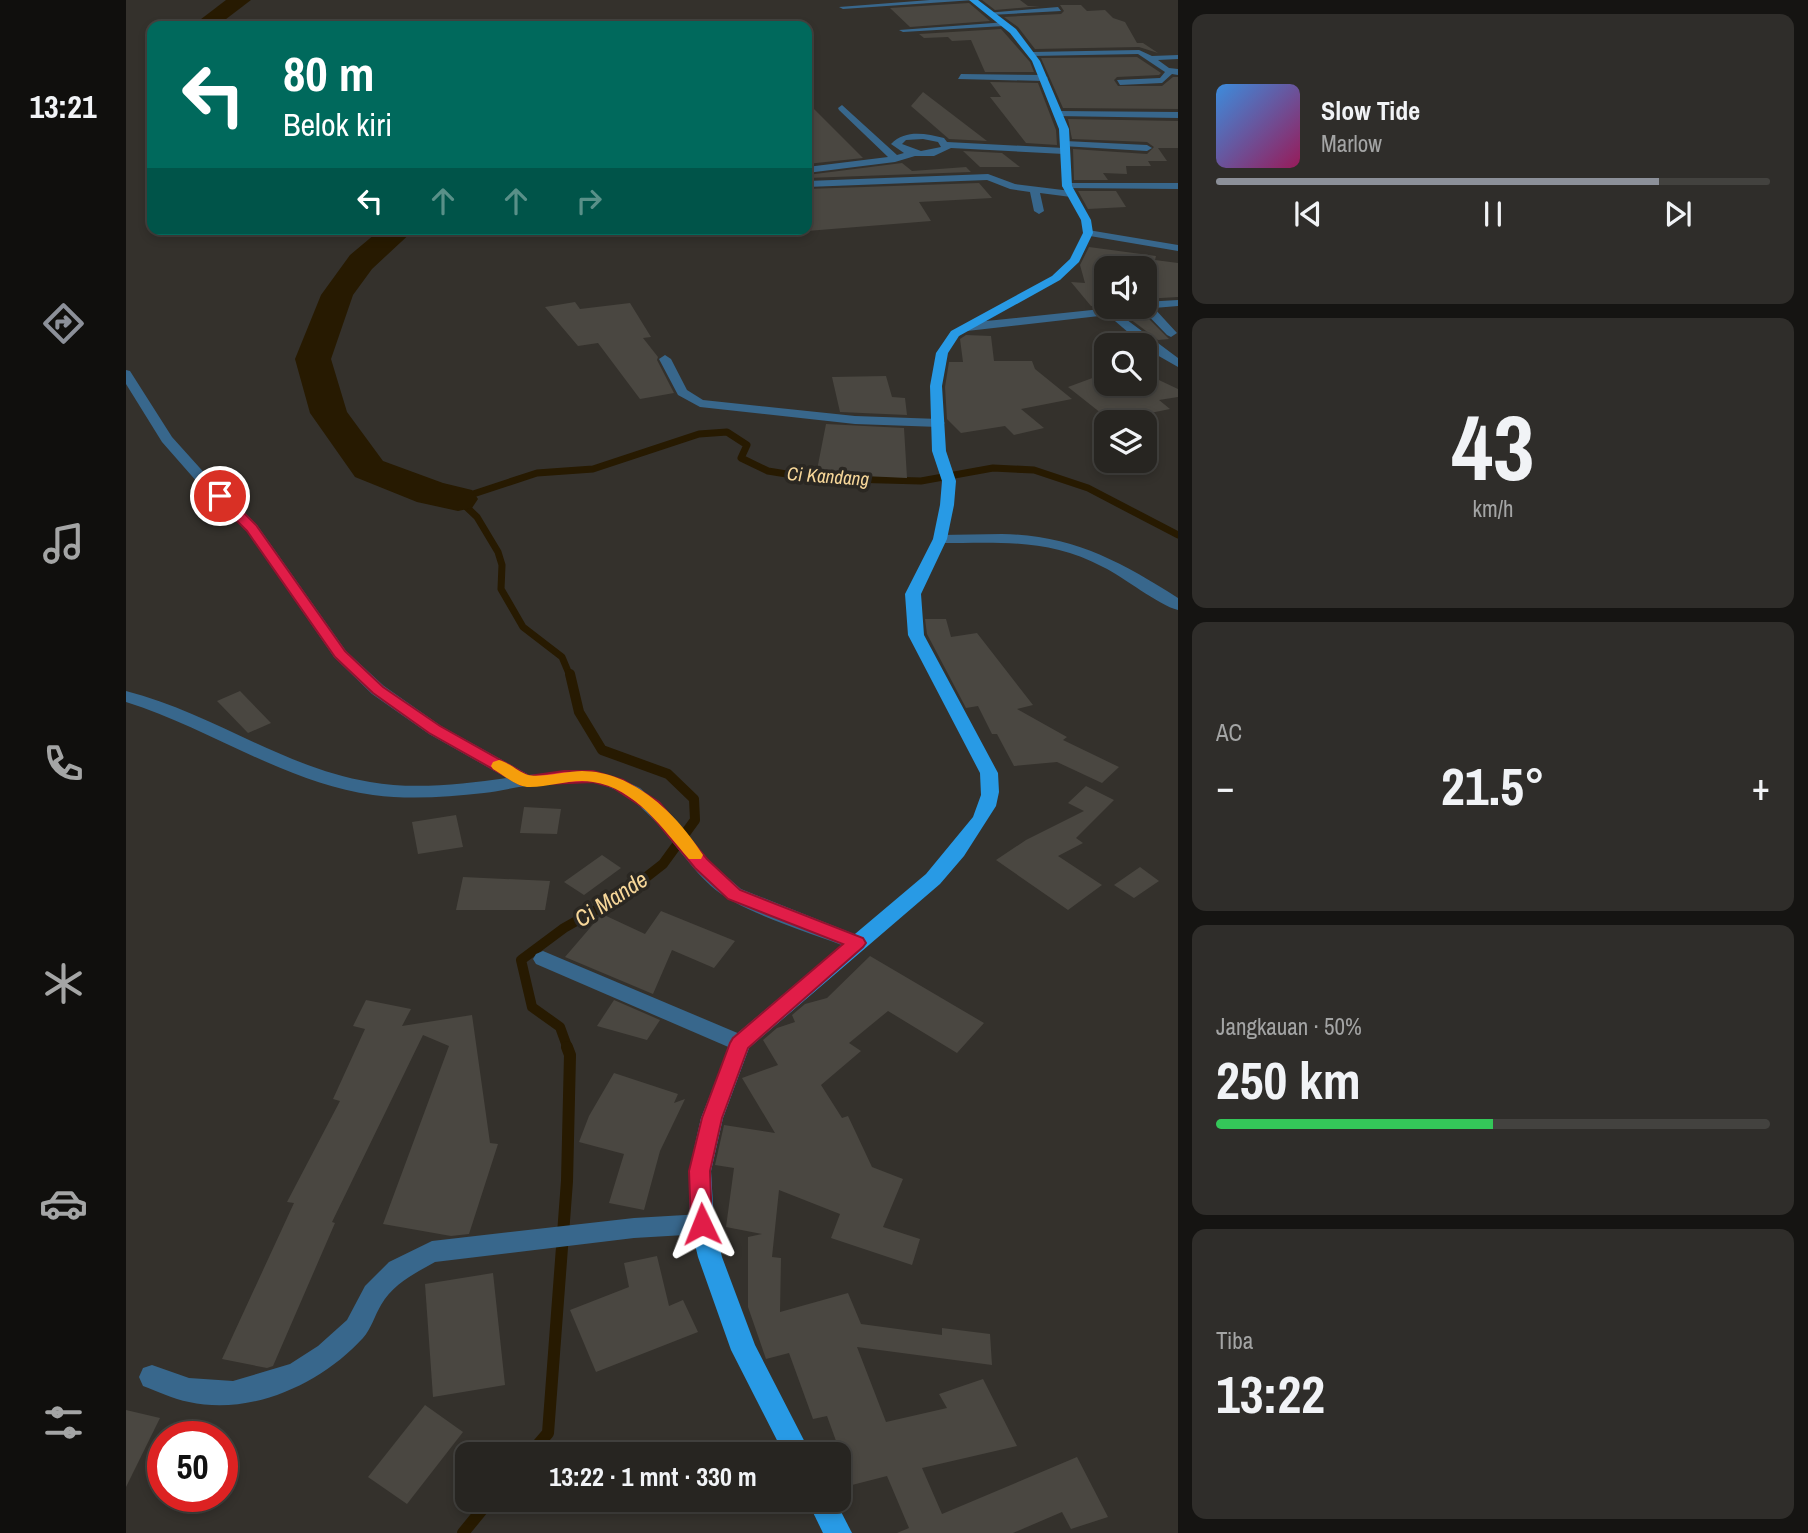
<!DOCTYPE html>
<html lang="id">
<meta charset="utf-8">
<style>
body{margin:0;font-family:"Archivo Narrow",sans-serif;background:#2f2d2a;color:#f1f3f6;height:100vh;display:flex;flex-direction:column;font-size:26px;white-space:nowrap}
*{box-sizing:border-box;margin:0}
p{font-size:23px;color:#a4a5a5}
.icon{flex:none;width:38px;height:38px;fill:none;stroke:currentColor;stroke-width:2;stroke-linecap:round;stroke-linejoin:round}
.map{position:relative;flex:1;overflow:hidden}
.panel{display:flex;flex-direction:column;gap:14px;padding:14px;background:#151412;width:630px}
.panel>*{flex:none}
.banner{position:absolute;left:21px;top:21px;width:665px;height:214px;border-radius:14px;box-shadow:0 4px 10px #0003,0 0 0 2px #43423f;background:#00695c;color:#fff;overflow:hidden}
.controls{position:absolute;left:968px;top:256px;display:grid;gap:14px}
.controls a{display:grid;place-items:center;width:63px;height:63px;border-radius:14px;background:#272521;box-shadow:0 4px 10px #0003,0 0 0 2px #43423f;font-size:35px}
.speed{position:absolute;left:21px;top:1421px;display:flex;gap:14px;font-size:35px;font-weight:700;text-align:center}
.speed>*{display:grid;place-content:center;width:91px;height:91px;border-radius:50%;background:#272521;box-shadow:0 4px 10px #0003,0 0 0 2px #43423f;line-height:1}
.speed .limit{border:10px solid #d22;background:#fff;color:#111}
.pin{position:absolute;display:grid;place-items:center;width:60px;height:60px;color:#fff;margin:-30px;border:4px solid #fff;border-radius:50%;box-shadow:0 2px 7px #0007}
.me{position:absolute;width:77px;margin:-38px;rotate:358deg;stroke-linejoin:round;filter:drop-shadow(0 0 5px #0008)}
.turn{display:flex;align-items:center;gap:24px;height:147px;padding:0 21px;font-size:32px}
.turn .icon{width:91px;height:91px;stroke-width:2.5}
.turn b{display:block;font-size:49px;line-height:60px}
.lanes{display:flex;align-items:center;height:66px;padding:0 21px;background:#0003;justify-content:center;gap:35px;direction:ltr}
.lanes .off{opacity:.35}
.big{font-size:52px;font-weight:700;line-height:1.1}
.panel .card{flex:1;display:flex;flex-direction:column;justify-content:center;gap:10px;min-width:0;padding:0 24px;border-radius:14px;background:#2f2d2a}
.panel .dial{align-items:center;gap:0}
.dial b{font-size:91px;line-height:1}
.song{display:flex;align-items:center;gap:21px}
.cover{width:84px;height:84px;border-radius:10px;background:linear-gradient(135deg,hsl(210 70% 55%),hsl(330 70% 35%))}
.played{height:7px;border-radius:4px;background:linear-gradient(90deg,#8c9099 80%,#43423f 80%)}
.keys{display:flex;justify-content:space-around;direction:ltr}
.heat{display:flex;justify-content:space-between;align-items:center;font-size:38px;direction:ltr}
.charge{height:10px;border-radius:5px;background:linear-gradient(90deg,#34c759 50%,#43423f 0)}
.trip{position:absolute;left:329px;top:1442px;width:396px;height:70px;border-radius:14px;background:#272521;box-shadow:0 4px 10px #0003,0 0 0 2px #43423f;font-weight:700;line-height:70px;text-align:center}
main{display:flex;flex:1;min-height:0}
.tabs{display:flex;flex-direction:column;width:126px;justify-content:space-around;align-items:center;background:#100f0d;color:#a4a5a5}
.tabs .icon{width:49px;height:49px}
.tabs .selected{color:#8c9099}
.tabs b{font-size:32px;color:#f1f3f6}
.map>svg:first-child{display:block}
.lines{fill:none;stroke-linecap:round;stroke-linejoin:round}
.stream-far2{stroke:#271a01;stroke-width:7}
.stream-far1{stroke:#271a01;stroke-width:10}
.stream{stroke:#271a01;stroke-width:12}
.river{fill:#271a01;fill-rule:evenodd}
.building{fill:#4a4741}
.minor{fill:#38678c;fill-rule:evenodd}
.major{fill:#289ae5;fill-rule:evenodd}
.route{fill:#e11d48;stroke:#92132f;stroke-width:2}
.slow{fill:#f59e0b}
.labels{text-anchor:middle;stroke-width:7;stroke-linejoin:round;paint-order:stroke}
.far-water-label{font-size:19px;font-style:italic;fill:#f7d799;stroke:#2a2722}
.water-label{font-size:23px;font-style:italic;fill:#f7d799;stroke:#2a2722}
</style>
<main>
<nav class="tabs">
<b>13:21</b>
<svg class="icon selected" aria-label="directions" viewBox="0 0 24 24"><path d="M12 3l9 9-9 9-9-9zM9 14v-3h6M13 9l2 2-2 2"/></svg>
<svg class="icon" aria-label="music" viewBox="0 0 24 24"><path d="M9 18V5l10-2v13"/><circle cx="6" cy="18" r="3"/><circle cx="16" cy="16" r="3"/></svg>
<svg class="icon" aria-label="phone" viewBox="0 0 24 24"><path d="M5 4h4l2 5-3 2q2 4 5 5l2-3 5 2v4C11 20 4 13 5 4z"/></svg>
<svg class="icon" aria-label="climate" viewBox="0 0 24 24"><path d="M12 3v18M4 7l16 10M4 17L20 7"/></svg>
<svg class="icon" aria-label="car" viewBox="0 0 24 24"><path d="M5 17H2v-5l4-1 3-4h7l3 4 3 1v5h-3M9 17h6M6 11h13"/><circle cx="7" cy="17" r="2"/><circle cx="17" cy="17" r="2"/></svg>
<svg class="icon" aria-label="filters" viewBox="0 0 24 24"><path d="M4 7h16M4 17h16"/><circle cx="9" cy="7" r="2"/><circle cx="15" cy="17" r="2"/></svg>
</nav>
<div class="map">
<svg width="1052" height="1533" viewBox="0 0 1052 1533">
<rect width="100%" height="100%" fill="#34312c"/>
<g class="lines">
<!-- stream-far2 -->
<g class="stream-far2">
<polyline points="332,499 351,517 372,552 376,565 375,589 397,627 436,657 444,676"/>
<polyline points="332,499 411,473 467,469 573,434 601,432 621,445 615,458 642,471 685,478 795,481 867,468 908,470 962,488 1052,535"/>
</g>
<!-- stream-far1 -->
<polyline class="stream-far1" points="442,1049 434,1027 406,1007 395,960 438,928 500,893 537,864 569,820 568,799 542,774 476,750 453,712 444,674"/>
<!-- stream -->
<g class="stream">
<polyline points="404,1454 422,1433 441,1181 444,1055 441,1047"/>
<polyline points="337,1533 364,1500"/>
</g>
<!-- river -->
<g class="river">
<polygon points="100,0 125,0 91,26 66,26"/>
<polygon points="255,229 289,229 246,269 227,295 205,359 221,412 257,461 317,483 346,490 352,499 346,508 332,511 291,502 229,477 184,413 169,359 195,295 224,255"/>
</g>
</g>
<!-- building -->
<g class="building">
<polygon points="856,0 894,0 902,6 914,6 869,10"/>
<polygon points="843,3 864,21 784,27 764,8"/>
<polygon points="934,5 955,5 961,11 979,10 987,18 999,22 1011,43 1017,43 1032,53 1013,47 909,49 892,27 878,17 935,14 938,11"/>
<polygon points="875,29 904,62 908,72 859,72 845,40 826,41 822,37 798,38 793,34"/>
<polygon points="1011,57 1035,73 1033,75 991,77 988,80 992,86 1036,86 1047,77 1052,77 1052,109 937,108 915,58"/>
<polygon points="864,82 912,83 930,130 931,145 900,143 864,97 875,97"/>
<polygon points="797,92 861,141 823,139 785,106"/>
<polygon points="681,102 737,158 681,164"/>
<polygon points="942,119 1052,121 1052,148 1032,148 1041,161 1022,161 1025,166 1000,166 1001,174 977,173 982,180 948,180 947,149 1021,154 1028,147 1021,142 946,139"/>
<polygon points="837,151 876,153 894,167 854,167"/>
<polygon points="776,163 786,171 840,167 845,172 681,178 681,175"/>
<polygon points="853,183 866,198 793,202 805,221 681,231 681,189"/>
<polygon points="952,191 990,191 1000,207 962,209"/>
<polygon points="963,247 1030,256 1029,260 1052,263 1052,297 1018,299 1018,268 980,268 980,305 965,306 945,282 959,283 954,265"/>
<polygon points="449,302 454,309 504,303 525,337 517,338 532,357 531,360 548,393 514,399 472,343 452,346 419,307"/>
<polygon points="987,306 1010,306 1043,339 1032,340"/>
<polygon points="840,335 865,336 868,361 906,361 909,369 946,399 895,409 918,428 888,435 879,426 835,433 821,419 819,387 823,362 837,362 834,339"/>
<polygon points="980,373 980,383 1018,383 1018,373 1052,389 1052,397 1033,400 1044,409 985,421 942,387"/>
<polygon points="760,376 766,397 779,398 781,415 714,412 706,377"/>
<polygon points="700,424 778,428 781,478 739,476 739,472 691,470"/>
<polygon points="799,619 820,619 825,637 851,633 907,705 891,709 941,737 937,740 993,767 976,783 931,762 888,766 871,734 866,734 852,706 840,708 801,634"/>
<polygon points="114,691 145,723 122,733 91,701"/>
<polygon points="960,786 988,800 950,838 957,843 932,856 976,885 942,910 870,860 900,840 958,811 942,803"/>
<polygon points="398,807 435,809 431,834 394,833"/>
<polygon points="330,815 337,847 292,854 286,822"/>
<polygon points="476,855 495,868 458,895 438,882"/>
<polygon points="1014,867 1033,881 1008,898 988,885"/>
<polygon points="337,877 424,881 419,910 330,910"/>
<polygon points="535,911 609,941 588,968 546,950 527,994 439,957 476,914 519,934"/>
<polygon points="744,956 858,1023 831,1053 762,1011 723,1043 735,1051 695,1085 716,1118 722,1116 746,1167 777,1179 757,1227 794,1239 786,1265 705,1238 714,1214 653,1190 646,1257 655,1258 654,1312 722,1293 735,1324 816,1335 816,1328 864,1334 866,1365 731,1347 760,1422 821,1408 813,1394 857,1379 891,1446 796,1468 816,1514 951,1457 982,1517 945,1529 936,1512 887,1533 771,1533 783,1528 761,1476 726,1485 701,1416 687,1419 663,1353 640,1359 622,1307 622,1237 636,1234 600,1227 608,1168 589,1165 598,1125 649,1133 616,1078 652,1065 637,1040 651,1028 669,1022 666,1015 679,1004 701,998"/>
<polygon points="240,1000 285,1009 276,1026 346,1015 364,1143 372,1144 343,1234 325,1236 257,1224 323,1046 297,1035 206,1222 209,1223 147,1366 141,1368 96,1359 168,1203 161,1202 214,1101 207,1099 239,1029 227,1026"/>
<polygon points="488,1000 534,1020 521,1040 471,1026"/>
<polygon points="488,1073 552,1094 548,1103 559,1099 534,1151 518,1210 483,1203 498,1154 453,1142 463,1116"/>
<polygon points="531,1256 543,1306 557,1300 572,1332 470,1372 444,1310 503,1287 498,1263"/>
<polygon points="367,1273 379,1385 307,1397 299,1284"/>
<polygon points="299,1405 337,1432 281,1504 242,1477"/>
<polygon points="0,1410 34,1418 0,1487"/>
</g>
<g class="lines">
<!-- minor -->
<g class="minor">
<polygon points="804,0 848,0 717,9 713,7"/>
<polygon points="932,7 935,11 864,15 860,13"/>
<polygon points="881,22 878,26 777,32 773,30"/>
<polygon points="1013,50 1026,56 1052,55 1052,59 1032,60 1043,68 1052,69 1052,75 1046,74 1036,83 994,85 991,80 1034,78 1039,72 1012,54 906,56 902,54 906,52"/>
<polygon points="835,74 918,75 922,78 918,81 832,79"/>
<path d="M716,105l55,50 7,-2 -13,-9c15,-15 35,-10 53,-6l3,4 117,6 5,3 -5,3 -113,-6 -17,8h-19l-20,6 -88,11v-6l81,-10 -49,-47 -1,-2zM797,139l15,3 3,5 -20,4 -19,-7 4,-4z"/>
<polygon points="932,111 1052,112 1052,118 929,116 929,112"/>
<polygon points="939,141 1021,145 1026,148 1021,151 936,146 936,142"/>
<polygon points="862,174 889,184 945,191 950,194 945,197 914,193 918,211 913,214 908,211 904,192 884,189 861,180 681,187 681,181"/>
<polygon points="941,183 1052,183 1052,189 938,188 936,186"/>
<polygon points="962,230 1052,245 1052,251 958,235 958,231"/>
<polygon points="1052,300 1052,306 1028,308 1051,333 1045,337 1041,335 1013,306 1018,306 1018,302"/>
<polygon points="985,308 1052,358 1052,367 1024,351 982,315 841,331 835,327 841,323"/>
<polygon points="539,355 545,359 561,390 577,400 729,416 813,419 819,423 813,427 729,424 574,407 552,395 533,359"/>
<path d="M0,370l4,1 42,66 36,40 49,48 89,126 38,35 57,40 88,49 42,-4 22,1 28,7 19,9 31,27 39,47 31,27 123,49 3,5 -3,5 -7,2 -7,-2c-38,-15 -111,-36 -139,-62 -35,-32 -55,-79 -102,-99 -37,-15 -87,1 -125,6 -37,4 -74,7 -111,2 -87,-12 -164,-67 -247,-93v-11c84,21 158,77 244,91 45,8 92,2 137,-4l-78,-44 -57,-40 -38,-37 -87,-126 -49,-48 -36,-41 -36,-58z"/>
<path d="M876,534c70,1 118,27 176,64v12c-20,-5 -54,-33 -75,-43 -55,-29 -103,-24 -163,-24l-7,-4 7,-4z"/>
<polygon points="417,951 621,1037 625,1043 621,1049 614,1051 607,1049 410,964 407,959 410,954"/>
<path d="M576,1214l8,3 4,7 -4,7 -8,3 -68,4 -199,24c-20,11 -42,22 -54,43 -6,10 -10,24 -18,33 -42,46 -112,78 -174,64 -16,-3 -32,-11 -46,-16l-4,-9 4,-9 9,-3 37,13 44,3 57,-17 28,-18 29,-26 18,-34 24,-24 43,-21 202,-23z"/>
</g>
<!-- major -->
<g class="major">
<polygon points="843,0 852,0 890,29 914,61 943,129 946,186 965,220 967,233 953,262 934,280 833,336 822,353 816,386 820,451 830,481 828,505 821,539 795,594 798,635 872,773 873,792 870,806 838,856 814,884 623,1048 597,1118 585,1171 588,1224 596,1257 629,1345 685,1454 658,1454 605,1350 572,1257 564,1224 563,1171 575,1118 607,1037 800,874 847,817 855,795 854,773 782,635 779,594 807,539 814,505 816,481 806,451 804,386 810,353 825,331 926,276 944,259 957,233 955,220 936,186 933,129 906,61 884,33"/>
<polygon points="681,1500 709,1500 726,1533 697,1533"/>
</g>
</g>
<!-- route -->
<polygon class="route" points="94,492 98,493 130,525 219,651 257,687 314,726 403,776 438,771 467,771 497,780 533,802 581,859 614,890 737,938 740,943 737,947 622,1048 596,1118 584,1171 586,1224 583,1231 576,1234 568,1231 565,1224 563,1171 576,1118 604,1043 607,1038 717,944 602,899 569,868 521,810 486,787 467,782 395,785 303,733 247,693 209,657 121,531 89,499 87,496"/>
<!-- slow -->
<path class="slow" d="M373,760c11,3 19,12 29,15 12,3 40,-4 54,-4 51,0 96,44 121,84l-2,4h-12c-26,-30 -54,-71 -96,-77 -22,-4 -44,6 -66,5 -11,-1 -24,-12 -34,-18l-2,-3 2,-4z"/>
<g class="labels">
<!-- far-water labels -->
<g class="far-water-label">
<text transform="translate(702 476) rotate(4)" y="7">Ci Kandang</text>
</g>
<!-- water labels -->
<g class="water-label">
<text transform="translate(485 899) rotate(-33)" y="8">Ci Mande</text>
</g>
</g>
</svg>
<div class="controls">
<a><svg class="icon" aria-label="sound" viewBox="0 0 24 24"><path d="M4 9h4l5-4v14l-5-4H4zM17 9q2 3 0 6"/></svg></a>
<a><svg class="icon" aria-label="search" viewBox="0 0 24 24"><circle cx="10" cy="10" r="6"/><path d="M15 15l6 6"/></svg></a>
<a><svg class="icon" aria-label="layers" viewBox="0 0 24 24"><path d="M12 4l9 5-9 5-9-5zM3 14l9 5 9-5"/></svg></a>
</div>
<div class="speed"><div class="limit">50</div></div>
<div class="pin" style="left:94px;top:496px;background:#d93025"><svg class="icon" aria-label="arrive" viewBox="0 0 24 24"><path d="M6 21V4h12l-3 4 3 4H6"/></svg></div>
<svg class="me" style="left:576px;top:1224px" viewBox="-20 -20 40 40"><path d="M0-17L14 15 0 8-14 15z" fill="#e11d48" stroke="#fff" stroke-width="4"/></svg>
<div class="trip">13:22 · 1 mnt · 330 m</div>
<div class="banner">
<div class="turn"><svg class="icon" aria-label="left" viewBox="0 0 24 24"><path d="M17 20v-9H6M10 6l-5 5 5 5"/></svg><div><b>80 m</b>Belok kiri</div></div>
<div class="lanes"><svg class="icon" aria-label="left" viewBox="0 0 24 24"><path d="M17 20v-9H6M10 6l-5 5 5 5"/></svg><svg class="icon off" aria-label="ahead" viewBox="0 0 24 24"><path d="M12 20V5M6 11l6-6 6 6"/></svg><svg class="icon off" aria-label="ahead" viewBox="0 0 24 24"><path d="M12 20V5M6 11l6-6 6 6"/></svg><svg class="icon off" aria-label="right" viewBox="0 0 24 24"><path d="M7 20v-9h11M14 6l5 5-5 5"/></svg></div>
</div>
</div>
<section class="panel">
<div class="card">
<div class="song"><i class="cover"></i><div><b>Slow Tide</b><p>Marlow</p></div></div>
<div class="played"></div>
<div class="keys"><svg class="icon" aria-label="previous" viewBox="0 0 24 24"><path d="M18 5L8 12l10 7zM5 5v14"/></svg><svg class="icon" aria-label="pause" viewBox="0 0 24 24"><path d="M8 5v14M16 5v14"/></svg><svg class="icon" aria-label="next" viewBox="0 0 24 24"><path d="M6 5l10 7-10 7zM19 5v14"/></svg></div>
</div>
<div class="card dial"><b>43</b><p>km/h</p></div>
<div class="card"><p>AC</p>
<div class="heat"><a>−</a><b class="big">21.5°</b><a>+</a></div>
</div>
<div class="card"><p>Jangkauan · 50%</p><b class="big">250 km</b><div class="charge"></div></div>
<div class="card"><p>Tiba</p><b class="big">13:22</b></div>
</section>
</main>
